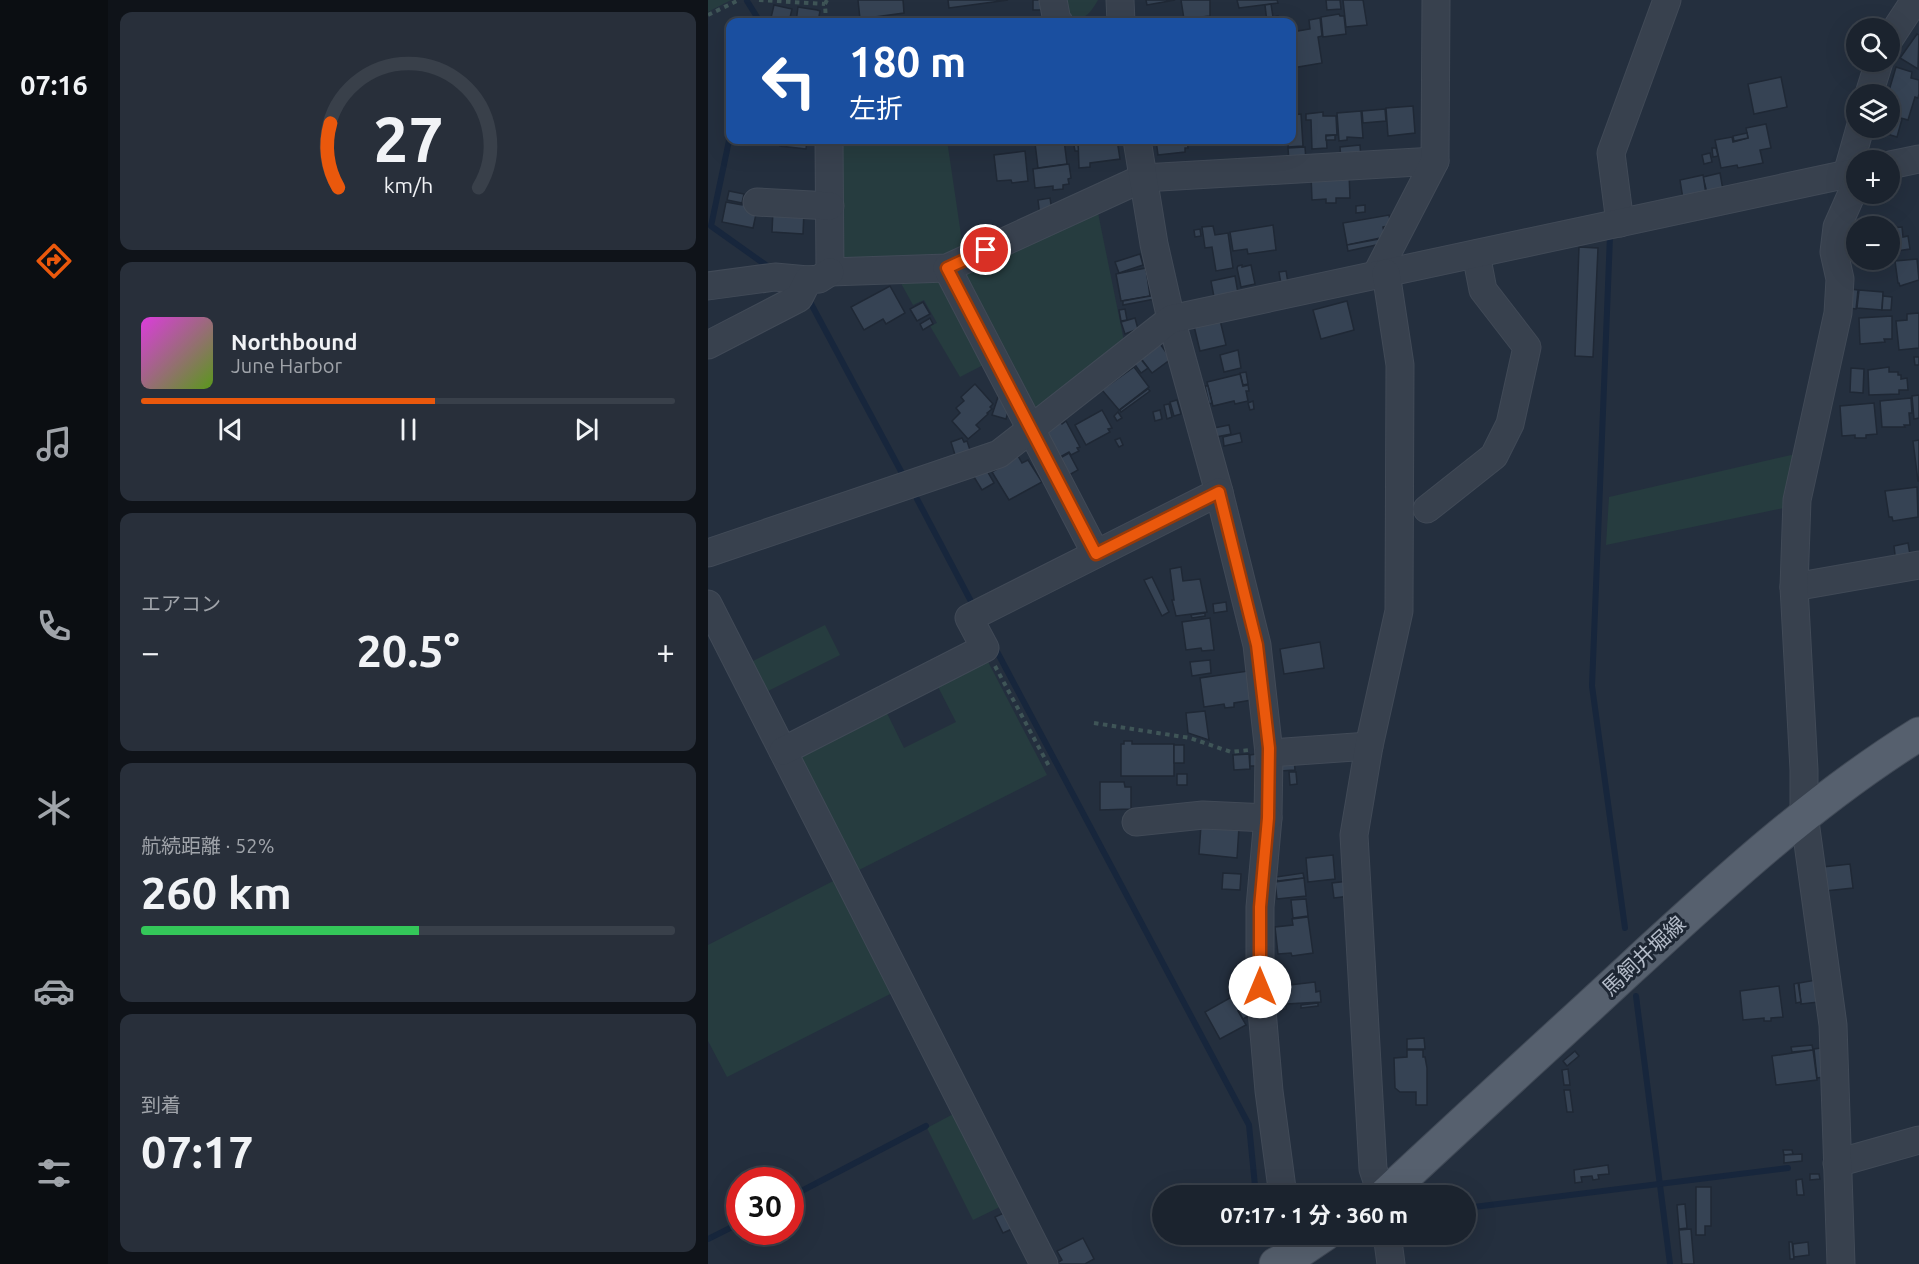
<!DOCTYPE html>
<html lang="ja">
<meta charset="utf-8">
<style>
body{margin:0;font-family:Ubuntu,"Noto Sans JP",sans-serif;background:#282f3a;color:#f1f3f6;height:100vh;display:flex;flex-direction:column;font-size:22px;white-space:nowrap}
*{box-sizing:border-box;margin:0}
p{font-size:20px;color:#a0a4aa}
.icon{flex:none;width:33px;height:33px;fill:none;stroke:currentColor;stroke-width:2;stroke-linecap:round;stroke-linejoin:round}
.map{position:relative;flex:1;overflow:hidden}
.panel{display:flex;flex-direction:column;gap:12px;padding:12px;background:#0f1319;width:600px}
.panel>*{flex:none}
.top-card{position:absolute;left:18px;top:18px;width:570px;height:126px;border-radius:12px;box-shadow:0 6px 24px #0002,0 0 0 2px #39404a;background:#1a4fa0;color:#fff;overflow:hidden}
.tools{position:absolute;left:1138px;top:18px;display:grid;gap:12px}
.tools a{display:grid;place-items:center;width:54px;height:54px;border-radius:50%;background:#1b232e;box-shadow:0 6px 24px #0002,0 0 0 2px #39404a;font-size:30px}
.speed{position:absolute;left:18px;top:1167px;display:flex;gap:12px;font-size:30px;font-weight:700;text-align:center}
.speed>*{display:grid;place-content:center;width:78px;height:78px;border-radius:50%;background:#1b232e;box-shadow:0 6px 24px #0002,0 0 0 2px #39404a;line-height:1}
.speed .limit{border:9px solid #d22;background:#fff;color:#111}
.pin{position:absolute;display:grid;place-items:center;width:51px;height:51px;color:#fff;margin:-26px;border:3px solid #fff;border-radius:50%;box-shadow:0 2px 6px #0007}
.me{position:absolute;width:66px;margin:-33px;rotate:0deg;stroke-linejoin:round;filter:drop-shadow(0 0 4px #0008)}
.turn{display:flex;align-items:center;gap:21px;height:126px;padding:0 24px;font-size:27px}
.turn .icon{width:78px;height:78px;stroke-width:2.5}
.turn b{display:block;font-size:42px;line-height:51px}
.big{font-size:45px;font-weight:700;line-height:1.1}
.panel .tile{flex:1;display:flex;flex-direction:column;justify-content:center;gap:9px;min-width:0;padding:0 21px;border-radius:12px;background:#282f3a}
.panel .dial{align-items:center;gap:0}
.dial svg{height:156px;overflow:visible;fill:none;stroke:#39404a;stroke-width:7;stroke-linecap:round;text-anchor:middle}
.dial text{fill:#f1f3f6;stroke:none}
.song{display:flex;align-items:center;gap:18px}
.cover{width:72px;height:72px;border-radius:9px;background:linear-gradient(135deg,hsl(300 70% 55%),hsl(90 70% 35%))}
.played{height:6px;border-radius:3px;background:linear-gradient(90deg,#ea580c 55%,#39404a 55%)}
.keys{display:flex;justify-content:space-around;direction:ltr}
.heat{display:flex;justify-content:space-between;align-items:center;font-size:33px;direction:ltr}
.charge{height:9px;border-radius:4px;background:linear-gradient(90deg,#34c759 52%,#39404a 0)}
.trip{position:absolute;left:444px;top:1185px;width:324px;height:60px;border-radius:30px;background:#1b232e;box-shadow:0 6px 24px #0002,0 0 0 2px #39404a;font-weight:700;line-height:60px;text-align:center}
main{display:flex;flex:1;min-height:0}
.menu{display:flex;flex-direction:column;width:108px;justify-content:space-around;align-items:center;background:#0b0e12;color:#a0a4aa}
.menu .icon{width:42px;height:42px}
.menu .selected{color:#ea580c}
.menu b{font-size:27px;color:#f1f3f6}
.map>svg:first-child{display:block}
.green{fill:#263c3f}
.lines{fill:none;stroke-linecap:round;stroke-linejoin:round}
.stream{stroke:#17263c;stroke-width:6}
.building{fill:#364354;stroke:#1f2835;stroke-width:1.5}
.minor-casing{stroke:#414a57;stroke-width:29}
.major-casing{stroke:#414a57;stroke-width:35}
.path{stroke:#3f5557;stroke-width:4;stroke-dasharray:4.5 4.5;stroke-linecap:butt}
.minor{stroke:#38414e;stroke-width:27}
.major{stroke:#56606e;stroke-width:33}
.route-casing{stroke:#983908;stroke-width:15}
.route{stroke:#ea580c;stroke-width:10}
.labels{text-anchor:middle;stroke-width:6;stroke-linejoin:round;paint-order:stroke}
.street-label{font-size:21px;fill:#b4bcc9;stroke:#1d2633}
</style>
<main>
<nav class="menu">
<b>07:16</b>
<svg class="icon selected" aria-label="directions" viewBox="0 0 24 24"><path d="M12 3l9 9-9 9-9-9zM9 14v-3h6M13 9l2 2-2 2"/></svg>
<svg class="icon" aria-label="music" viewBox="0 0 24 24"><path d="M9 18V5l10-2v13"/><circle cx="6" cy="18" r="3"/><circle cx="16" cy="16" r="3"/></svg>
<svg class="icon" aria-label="phone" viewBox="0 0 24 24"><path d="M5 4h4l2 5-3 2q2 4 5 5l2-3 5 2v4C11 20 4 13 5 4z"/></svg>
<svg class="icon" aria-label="climate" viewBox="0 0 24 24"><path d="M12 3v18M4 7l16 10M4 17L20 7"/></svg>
<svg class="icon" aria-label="car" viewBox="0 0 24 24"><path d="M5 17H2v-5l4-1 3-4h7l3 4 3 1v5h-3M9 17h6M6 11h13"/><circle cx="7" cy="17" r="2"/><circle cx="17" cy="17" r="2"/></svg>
<svg class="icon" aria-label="filters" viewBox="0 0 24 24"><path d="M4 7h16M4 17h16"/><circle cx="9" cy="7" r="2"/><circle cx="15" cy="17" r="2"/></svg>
</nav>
<section class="panel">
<div class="tile dial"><svg viewBox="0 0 100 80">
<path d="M14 69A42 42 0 1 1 86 69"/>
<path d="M14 69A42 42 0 0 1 10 36" stroke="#ea580c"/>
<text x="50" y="56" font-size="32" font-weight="700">27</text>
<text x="50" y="72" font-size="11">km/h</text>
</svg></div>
<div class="tile">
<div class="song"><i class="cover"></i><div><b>Northbound</b><p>June Harbor</p></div></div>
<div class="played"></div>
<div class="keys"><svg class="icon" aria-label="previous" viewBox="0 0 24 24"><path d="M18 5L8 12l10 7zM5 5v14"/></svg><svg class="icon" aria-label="pause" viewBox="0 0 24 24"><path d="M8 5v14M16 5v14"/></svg><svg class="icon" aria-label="next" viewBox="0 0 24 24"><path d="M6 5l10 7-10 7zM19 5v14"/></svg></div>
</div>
<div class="tile"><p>エアコン</p>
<div class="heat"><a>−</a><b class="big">20.5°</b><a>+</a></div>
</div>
<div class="tile"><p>航続距離 · 52%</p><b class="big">260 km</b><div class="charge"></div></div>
<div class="tile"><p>到着</p><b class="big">07:17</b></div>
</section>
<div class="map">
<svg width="1211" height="1264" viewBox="0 0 1211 1264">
<rect width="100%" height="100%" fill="#242f3e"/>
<!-- green -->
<g class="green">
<polygon points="0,0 23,0 0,12"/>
<path d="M354,0h36c-9,16 -15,22 -34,17z"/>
<polygon points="128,140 239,140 256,255 133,265"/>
<polygon points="388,203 417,346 323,420 245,269"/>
<polygon points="189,276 229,276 283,361 252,377 222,326 229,323 216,300 205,305"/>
<polygon points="1092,453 1081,507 898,545 901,497"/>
<polygon points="117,625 132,655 56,693 41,663"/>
<polygon points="276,654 339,775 145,873 83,752 175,705 196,748 248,722 226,679"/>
<polygon points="133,877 190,990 19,1077 0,1041 0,945"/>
<polygon points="251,1111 298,1204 265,1220 219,1128"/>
</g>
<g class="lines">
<!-- stream -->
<g class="stream">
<polyline points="39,1 49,17 47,22"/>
<polyline points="22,136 3,226 62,268"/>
<polyline points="902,236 884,686 917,928"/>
<polyline points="101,300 195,475"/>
<polyline points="209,499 266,607"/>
<polyline points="286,646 541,1125 548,1196"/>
<polyline points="928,996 962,1264"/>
<polyline points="82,1197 218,1126"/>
<polyline points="758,1208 1080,1168"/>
<polyline points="552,1234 552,1236"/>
<polyline points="0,1239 32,1223"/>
</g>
</g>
<!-- building -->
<g class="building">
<polygon points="150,0 195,0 196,13 152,19"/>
<polygon points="240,0 300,0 241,8"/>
<rect x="325" y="0" width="14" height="10"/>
<polygon points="438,0 467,0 439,5"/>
<polygon points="473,0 502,0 502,16 476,19"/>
<polygon points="529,0 569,0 570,3 531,8"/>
<polygon points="618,0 632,0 633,9 619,10"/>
<polygon points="635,0 655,0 659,25 638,27"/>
<polygon points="563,4 565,17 570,16 571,22 559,22 557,5"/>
<polygon points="66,5 84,9 81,22 62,22"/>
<polygon points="90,7 109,10 112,11 110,22 88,22"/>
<polygon points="631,14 632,16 636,16 638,34 615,37 613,17"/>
<polygon points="131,18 142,18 142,21 148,21 148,22 128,22 128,21 130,21"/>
<polygon points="612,18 614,36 610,37 614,63 584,68 584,32 602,29 601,20"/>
<polygon points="1209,34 1211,35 1210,69 1192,58"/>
<polygon points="1188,67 1204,72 1203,78 1211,80 1211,94 1210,98 1207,97 1200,120 1182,115 1182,94 1180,94"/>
<polygon points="1073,77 1079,107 1046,114 1040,84"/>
<polygon points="705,106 707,133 680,136 678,108"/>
<polygon points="677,109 678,121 655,123 654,111"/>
<polygon points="653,111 655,138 639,137 639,140 631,141 629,113"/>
<polygon points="615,112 615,116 628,116 629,135 618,135 619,148 604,149 603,120 598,120 598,114"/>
<polygon points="593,114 595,146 580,147 580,143 569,144 569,140 584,140 584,115"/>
<polygon points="1182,116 1194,119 1189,137 1169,131 1170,128 1182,128"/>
<polygon points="1058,124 1063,148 1052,150 1055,163 1030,168 1029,165 1013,168 1007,140 1024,137 1025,142 1040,138 1038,128"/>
<polygon points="1039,133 1040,138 1026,141 1025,136"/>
<polygon points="627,135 627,140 618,140 618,136"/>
<polygon points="73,140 99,140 98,149 72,146"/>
<polygon points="356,140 359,164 330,168 327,143"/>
<polygon points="365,140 370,140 371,151 367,151"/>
<polygon points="370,140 409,140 412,159 382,163 382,167 371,168"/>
<polygon points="448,140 479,140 480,148 477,148 477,152 450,155"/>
<polygon points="533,140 565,140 565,141 533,144"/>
<polygon points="652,145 653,159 633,160 632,147"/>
<polygon points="597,147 598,161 581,162 580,148"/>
<polygon points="1004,148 1008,148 1010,156 1005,157"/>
<polygon points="317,151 320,181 304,183 303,180 289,181 286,155"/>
<polygon points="1002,153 1004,162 996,164 994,155"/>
<polygon points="361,164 363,178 360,179 361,184 355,185 355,189 345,190 345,186 327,188 325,169"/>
<polygon points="641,173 642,198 628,198 628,203 618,203 618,199 604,200 603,175"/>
<polygon points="1012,173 1015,190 999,193 995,177"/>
<polygon points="995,175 998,194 975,199 972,180"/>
<polygon points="21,191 36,194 34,203 19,200"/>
<polygon points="342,198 344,211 332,216 330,200"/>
<polygon points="18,202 34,205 35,202 50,205 45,228 14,222"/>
<polygon points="657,205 657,212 648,213 648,206"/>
<polygon points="65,210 96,211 95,234 64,232"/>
<polygon points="681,215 683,225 675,227 677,237 639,245 635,223"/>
<polygon points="565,225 568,250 540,254 539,249 525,251 522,232"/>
<polygon points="505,226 507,235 520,233 525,268 508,271 504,247 497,248 494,227"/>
<polygon points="1194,227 1195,237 1200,236 1202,249 1182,252 1182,228"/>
<polygon points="492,229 493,236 487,237 486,230"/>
<polygon points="671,239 673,244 640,251 639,245"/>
<polygon points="871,247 890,248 885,357 867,356"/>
<polygon points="432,254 435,265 411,273 407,262"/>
<polygon points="1209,259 1211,280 1192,286 1191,283 1190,283 1187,261"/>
<polygon points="534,265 534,267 543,265 547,284 533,287 529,268 530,266"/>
<polygon points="438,268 442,296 413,301 408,274"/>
<polygon points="438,269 447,299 415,305 415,301 443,296"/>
<polygon points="578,271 580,283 573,284 571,272"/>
<polygon points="527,276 530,293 506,297 503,281"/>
<polygon points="182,286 197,313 178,324 175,319 156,330 143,307"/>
<polygon points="1142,289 1150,290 1148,309 1141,308"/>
<polygon points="1151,290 1175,292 1174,310 1149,308"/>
<polygon points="1175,296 1184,297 1183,310 1174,310"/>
<polygon points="639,301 646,330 613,339 605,310"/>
<polygon points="215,302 222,314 209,321 202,309"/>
<polygon points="417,309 419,320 413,321 411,310"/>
<polygon points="1211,313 1211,348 1191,350 1188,321 1199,320 1199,314"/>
<polygon points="1184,316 1184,339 1176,339 1177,342 1152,344 1151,318"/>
<polygon points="222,318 225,324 215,330 212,324"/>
<polygon points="427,318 430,329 417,334 413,322"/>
<polygon points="512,320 518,345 492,351 486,326"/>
<polygon points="450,341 463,359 444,373 431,356"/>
<polygon points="530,350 533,368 516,372 512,355"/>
<polygon points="431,357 440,368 433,373 425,362"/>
<polygon points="1206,357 1211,357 1211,365 1207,365"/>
<polygon points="426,367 441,387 411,410 394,390"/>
<polygon points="1181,367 1181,372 1190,372 1190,375 1193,375 1193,379 1199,378 1200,390 1191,390 1191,394 1161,395 1160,370"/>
<polygon points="1143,368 1156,369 1155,393 1142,392"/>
<polygon points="538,372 540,384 535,385 532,373"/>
<polygon points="532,374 535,386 540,385 541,391 538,391 540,401 527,404 526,401 505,406 499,382"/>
<polygon points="267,384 285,404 282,407 284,409 279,413 280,414 268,425 272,429 260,439 244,421 252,413 248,408 256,401 253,397"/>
<polygon points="497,386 500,386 504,403 501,404"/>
<polygon points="440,389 442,391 413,412 412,410"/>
<polygon points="1211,395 1211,418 1206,419 1204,396"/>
<polygon points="290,397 303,401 298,419 284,415"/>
<polygon points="1203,398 1204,413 1201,413 1202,425 1196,425 1197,427 1174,427 1172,401"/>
<polygon points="469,400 473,414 466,416 462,402"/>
<polygon points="545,401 546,409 542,410 540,403"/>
<polygon points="1166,403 1169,434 1158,435 1158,438 1147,438 1147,435 1134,436 1132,406"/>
<polygon points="461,404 464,417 459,419 456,405"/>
<polygon points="394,410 404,428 400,429 402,432 378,445 367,425"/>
<polygon points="452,410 454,419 447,421 445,412"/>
<polygon points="410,412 414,418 409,421 406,416"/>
<polygon points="352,421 354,424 358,421 372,447 369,448 371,451 363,455 361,452 345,461 331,436"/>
<polygon points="521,425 523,434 508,437 506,428"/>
<polygon points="532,433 534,442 516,446 515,437"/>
<polygon points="254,438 256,442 259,441 263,453 248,458 243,442"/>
<polygon points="412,438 415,445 411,447 407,440"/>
<polygon points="1211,440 1211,481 1210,481 1205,441"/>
<polygon points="361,453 370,470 354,479 345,462"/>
<polygon points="310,456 314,463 320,460 334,482 301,500 284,472"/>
<polygon points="278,469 286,483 274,490 266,477"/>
<polygon points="1209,487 1210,517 1185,521 1184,517 1181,517 1177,491"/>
<polygon points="1200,543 1203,560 1188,563 1186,546"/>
<polygon points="473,567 475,581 492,579 499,612 468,616 464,600 466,600 462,569"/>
<polygon points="444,577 461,612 454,616 436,580"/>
<polygon points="518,602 519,611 506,613 505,604"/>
<polygon points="497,613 497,616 484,618 483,615"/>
<polygon points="502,618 506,650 494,651 493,648 478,650 474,622"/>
<polygon points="612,642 616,668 576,674 572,649"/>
<polygon points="502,660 503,673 484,676 482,662"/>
<polygon points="540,671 544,700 526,703 526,707 517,708 516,704 496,707 492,678"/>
<polygon points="497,711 501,740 480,733 478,713"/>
<polygon points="416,741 424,741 424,744 466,744 466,776 413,776 413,744 416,744"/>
<rect x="466" y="745" width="10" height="18"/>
<polygon points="541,754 542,769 526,770 525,755"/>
<polygon points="548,754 549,766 542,766 542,755"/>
<polygon points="586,758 587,770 572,771 572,760"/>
<polygon points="581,772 588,772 589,784 582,785"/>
<rect x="469" y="774" width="10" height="11"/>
<polygon points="392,782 416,782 417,787 423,787 423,809 392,810"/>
<polygon points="493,825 531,827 529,858 491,854"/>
<polygon points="625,855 627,879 600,882 598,858"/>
<polygon points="1142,864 1145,888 1117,891 1114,867"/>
<polygon points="515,873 533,874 532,890 514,889"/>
<polygon points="595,873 596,878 569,881 568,877"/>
<polygon points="596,878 598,896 569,899 567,882"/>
<polygon points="641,881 642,896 626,898 624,883"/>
<polygon points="598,899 600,916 585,918 583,900"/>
<polygon points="600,917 605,953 584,956 583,953 570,954 567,927 585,925 584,919"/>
<polygon points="1108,980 1111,1002 1093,1004 1091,983"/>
<polygon points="607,982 608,992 612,991 613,1002 578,1004 578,1009 567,1010 564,987"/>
<polygon points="1090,983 1093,1002 1088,1003 1086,984"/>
<polygon points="540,984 540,1001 533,1005 526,992"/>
<polygon points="1071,986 1075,1017 1063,1018 1063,1021 1056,1021 1056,1018 1035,1020 1032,991"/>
<polygon points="527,995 534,1008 530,1011 538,1025 512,1039 497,1012"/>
<polygon points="610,1003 610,1006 593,1008 593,1005"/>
<polygon points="537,1007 542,1015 535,1019 530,1010"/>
<polygon points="716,1038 717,1049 699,1049 699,1039"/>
<polygon points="1104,1045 1105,1050 1084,1052 1083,1047"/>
<polygon points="1113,1048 1116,1077 1109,1078 1106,1049"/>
<polygon points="699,1050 715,1050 715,1057 717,1057 719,1068 719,1105 708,1105 708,1092 692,1092 687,1088 686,1058 699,1057"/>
<polygon points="1105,1050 1109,1080 1068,1085 1064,1056"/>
<polygon points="867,1051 871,1056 859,1066 855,1061"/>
<polygon points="860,1069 862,1085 856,1085 854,1070"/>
<polygon points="856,1090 862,1090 865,1112 859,1112"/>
<polygon points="1075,1150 1084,1150 1085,1154 1076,1155"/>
<polygon points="1094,1154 1094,1161 1076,1163 1076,1155"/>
<polygon points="900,1165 901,1174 890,1175 891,1179 885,1180 884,1176 873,1177 874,1182 867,1183 866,1170"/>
<polygon points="1102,1174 1111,1174 1112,1179 1102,1180"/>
<polygon points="1094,1179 1096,1195 1089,1195 1088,1180"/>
<polygon points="988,1187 1003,1187 1003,1226 997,1226 997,1235 988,1235"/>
<polygon points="977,1204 979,1228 971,1229 969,1205"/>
<polygon points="298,1212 304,1229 295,1233 287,1217"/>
<polygon points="983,1229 986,1264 974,1264 971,1230"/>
<polygon points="375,1238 386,1259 377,1264 350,1264 349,1263 354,1260 349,1251"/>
<polygon points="1081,1242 1084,1242 1086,1259 1082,1259"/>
<polygon points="1100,1242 1101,1255 1086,1257 1085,1244"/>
</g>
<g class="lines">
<!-- minor casing -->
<g class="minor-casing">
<g id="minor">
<polyline points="345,0 349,21 351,22"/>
<polyline points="412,0 413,22"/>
<polyline points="1182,38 1207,0"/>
<polyline points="1161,94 1171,62"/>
<polyline points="121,140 122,272 239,268 435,178 727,161"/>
<polyline points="429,140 446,244 463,319 511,492 549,645 561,753 560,818 552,907 552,987 561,1091 575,1196"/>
<polyline points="1182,165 1211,159"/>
<polyline points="1139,174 1152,128"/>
<polyline points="49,202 122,206"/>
<polyline points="912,223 903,153 959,0"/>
<polyline points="239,268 388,554"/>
<polyline points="668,275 727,161 728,0"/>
<polyline points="0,286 67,277 100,280"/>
<polyline points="0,345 91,298 100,280 111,279 122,272"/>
<polyline points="719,509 786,456 802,424 819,347 775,290 768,254"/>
<polyline points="0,553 291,454 463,319 1149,172"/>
<polyline points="1086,587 1211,565"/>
<polyline points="0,604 336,1264"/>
<polyline points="75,751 277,648 261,618 511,492"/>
<polyline points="561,753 661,746"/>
<polyline points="428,822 495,815 560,818"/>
<polyline points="1129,1163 1211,1140"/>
<polyline points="674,1196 665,1169 646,835 661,746 691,611 692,365 678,273"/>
<polyline points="679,1234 683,1264"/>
<polyline points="1133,1264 1125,1025 1096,814 1096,770 1086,587 1089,500 1130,313 1132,279 1126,252 1129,227 1149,182"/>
</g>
</g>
<!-- major casing -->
<g class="major-casing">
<g id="major">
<path d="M676,1196c82,-77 165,-152 247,-228 91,-84 182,-168 288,-234"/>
<polyline points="568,1264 583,1257 617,1234"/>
</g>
</g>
<!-- path -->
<g class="path">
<polyline points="51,0 117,4"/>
<polyline points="0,15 31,0"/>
<polyline points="118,22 117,4 119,0"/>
<polyline points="287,666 342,768"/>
<polyline points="386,723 482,738 523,752 541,750"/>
</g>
<!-- minor -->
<use href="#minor" class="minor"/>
<!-- major -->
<use href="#major" class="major"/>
</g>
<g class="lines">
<!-- route casing -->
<g class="route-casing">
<polyline id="route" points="278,250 239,268 388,554 511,492 549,645 561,748 560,818 552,907 552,987"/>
</g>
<!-- route -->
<use href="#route" class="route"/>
</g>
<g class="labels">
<!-- street labels -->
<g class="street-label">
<text transform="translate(936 956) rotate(-43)" y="7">馬飼井堀線</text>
</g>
</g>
</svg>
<div class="tools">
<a><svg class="icon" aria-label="search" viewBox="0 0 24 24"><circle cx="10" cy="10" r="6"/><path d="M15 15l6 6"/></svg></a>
<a><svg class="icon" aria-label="layers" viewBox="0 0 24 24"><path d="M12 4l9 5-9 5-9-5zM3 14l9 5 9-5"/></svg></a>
<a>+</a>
<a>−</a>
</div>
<div class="speed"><div class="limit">30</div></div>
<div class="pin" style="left:278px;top:250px;background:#d93025"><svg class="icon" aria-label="arrive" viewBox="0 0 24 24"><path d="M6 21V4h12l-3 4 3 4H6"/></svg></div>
<svg class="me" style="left:552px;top:987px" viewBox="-20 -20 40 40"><circle r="19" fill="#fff"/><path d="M0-13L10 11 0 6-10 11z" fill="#ea580c"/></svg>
<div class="trip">07:17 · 1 分 · 360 m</div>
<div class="top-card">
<div class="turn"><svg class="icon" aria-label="left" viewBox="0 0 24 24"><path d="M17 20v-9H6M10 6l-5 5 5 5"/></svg><div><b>180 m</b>左折</div></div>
</div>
</div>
</main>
